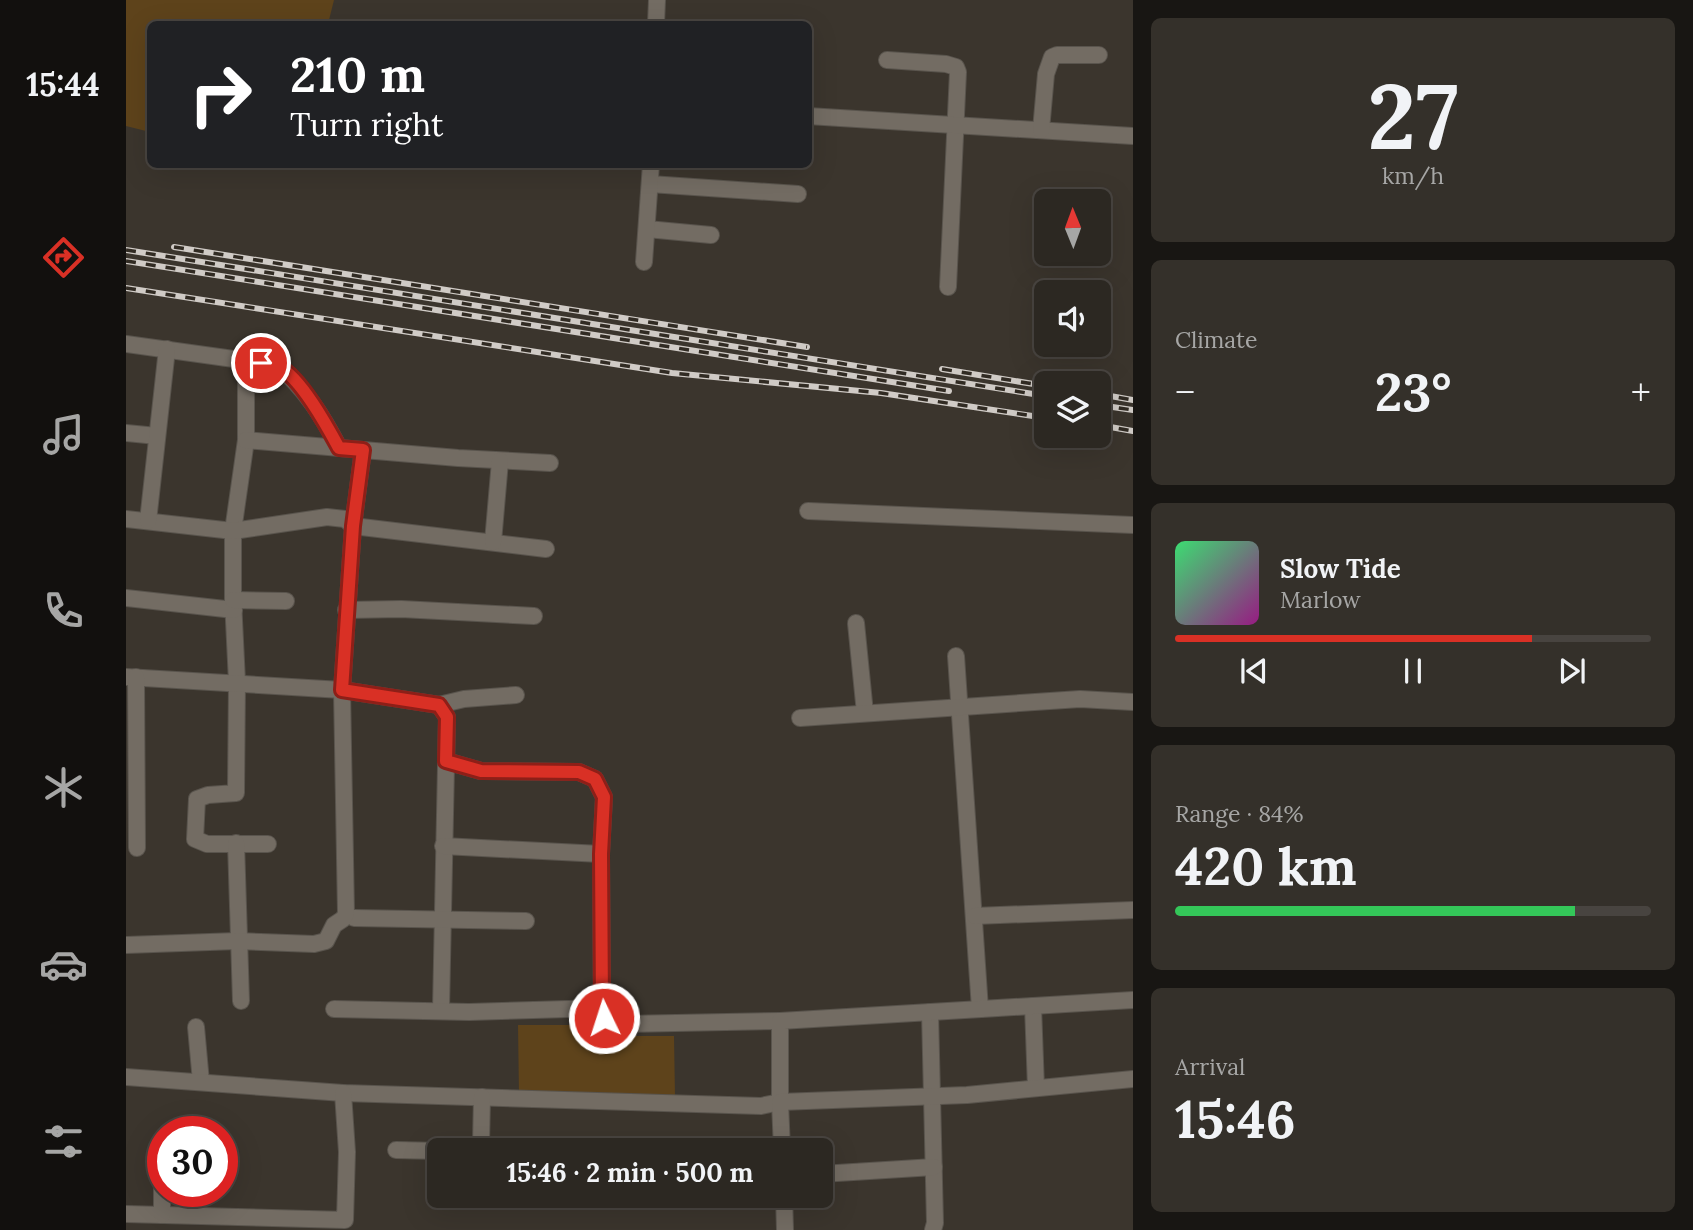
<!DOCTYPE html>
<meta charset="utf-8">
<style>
body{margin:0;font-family:Lora,serif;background:#34302a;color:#f1f3f6;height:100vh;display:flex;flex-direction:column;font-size:26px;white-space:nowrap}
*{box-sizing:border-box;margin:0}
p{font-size:23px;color:#a6a6a5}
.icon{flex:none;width:38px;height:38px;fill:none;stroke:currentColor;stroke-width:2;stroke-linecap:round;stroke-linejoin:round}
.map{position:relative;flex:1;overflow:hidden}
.side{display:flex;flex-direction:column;gap:18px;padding:18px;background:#181613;width:560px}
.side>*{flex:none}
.top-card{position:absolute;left:21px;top:21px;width:665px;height:147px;border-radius:10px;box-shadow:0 7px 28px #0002,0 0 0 2px #484440;background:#202124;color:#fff;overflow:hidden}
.needle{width:46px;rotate:359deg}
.tools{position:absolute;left:908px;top:189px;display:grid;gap:14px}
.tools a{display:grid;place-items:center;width:77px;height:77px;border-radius:10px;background:#2c2822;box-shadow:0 7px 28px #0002,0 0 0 2px #484440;font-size:35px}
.speed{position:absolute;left:21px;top:1116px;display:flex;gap:14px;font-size:35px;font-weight:700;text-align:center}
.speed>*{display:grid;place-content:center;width:91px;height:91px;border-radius:50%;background:#2c2822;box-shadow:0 7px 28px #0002,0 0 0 2px #484440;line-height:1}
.speed .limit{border:10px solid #d22;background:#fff;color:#111}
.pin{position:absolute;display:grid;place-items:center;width:60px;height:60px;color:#fff;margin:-30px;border:4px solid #fff;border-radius:50%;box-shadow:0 2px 7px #0007}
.me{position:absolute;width:77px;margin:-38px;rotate:356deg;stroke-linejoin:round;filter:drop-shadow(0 0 5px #0008)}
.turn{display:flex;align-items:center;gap:24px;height:147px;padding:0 28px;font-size:32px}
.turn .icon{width:91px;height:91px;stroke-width:2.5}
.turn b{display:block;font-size:49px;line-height:60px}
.big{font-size:52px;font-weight:700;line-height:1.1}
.side .tile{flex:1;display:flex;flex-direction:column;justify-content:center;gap:10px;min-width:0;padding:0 24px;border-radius:10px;background:#34302a}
.side .dial{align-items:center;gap:0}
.dial b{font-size:91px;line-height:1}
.song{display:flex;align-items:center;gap:21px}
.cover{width:84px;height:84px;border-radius:10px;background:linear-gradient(135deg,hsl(140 70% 55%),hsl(310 70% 35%))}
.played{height:7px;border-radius:4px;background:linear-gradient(90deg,#d93025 75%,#484440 75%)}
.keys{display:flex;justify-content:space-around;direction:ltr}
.heat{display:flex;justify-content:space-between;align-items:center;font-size:38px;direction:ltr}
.charge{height:10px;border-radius:5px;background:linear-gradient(90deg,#34c759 84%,#484440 0)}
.trip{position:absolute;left:301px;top:1138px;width:406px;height:70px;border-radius:10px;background:#2c2822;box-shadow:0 7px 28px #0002,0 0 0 2px #484440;font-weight:700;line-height:70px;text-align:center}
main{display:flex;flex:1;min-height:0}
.tab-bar{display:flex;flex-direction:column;width:126px;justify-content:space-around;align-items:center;background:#12100e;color:#a6a6a5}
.tab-bar .icon{width:49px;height:49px}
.tab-bar .current{color:#d93025}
.tab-bar b{font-size:32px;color:#f1f3f6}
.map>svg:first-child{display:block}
.green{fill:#5e431b}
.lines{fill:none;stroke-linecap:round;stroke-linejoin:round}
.minor-casing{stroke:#59544d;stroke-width:18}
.minor{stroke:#736c63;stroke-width:16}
.rail-casing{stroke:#d0cbc6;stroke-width:6}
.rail{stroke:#312b23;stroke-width:3.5;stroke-dasharray:10;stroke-linecap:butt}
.route-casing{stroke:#8d1f18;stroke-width:18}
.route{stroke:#d93025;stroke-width:12}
</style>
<main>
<nav class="tab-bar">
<b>15:44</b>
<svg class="icon current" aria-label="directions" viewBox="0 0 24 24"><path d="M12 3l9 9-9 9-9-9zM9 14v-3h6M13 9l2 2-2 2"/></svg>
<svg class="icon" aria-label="music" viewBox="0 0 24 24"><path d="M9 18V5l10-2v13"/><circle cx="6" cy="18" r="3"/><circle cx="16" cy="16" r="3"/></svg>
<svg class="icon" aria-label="phone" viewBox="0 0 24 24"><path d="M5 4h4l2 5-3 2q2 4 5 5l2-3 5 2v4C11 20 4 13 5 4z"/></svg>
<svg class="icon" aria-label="climate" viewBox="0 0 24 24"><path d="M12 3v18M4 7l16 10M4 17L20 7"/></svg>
<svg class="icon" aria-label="car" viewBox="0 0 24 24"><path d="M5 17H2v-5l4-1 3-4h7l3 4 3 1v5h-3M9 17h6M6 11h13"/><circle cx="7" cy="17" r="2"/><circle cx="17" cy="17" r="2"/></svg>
<svg class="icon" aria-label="filters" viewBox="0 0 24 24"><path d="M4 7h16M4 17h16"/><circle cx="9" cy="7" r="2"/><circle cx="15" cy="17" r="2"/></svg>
</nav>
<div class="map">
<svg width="1007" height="1230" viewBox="0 0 1007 1230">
<rect width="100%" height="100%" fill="#3b352d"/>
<!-- green -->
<g class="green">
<polygon points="0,0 208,0 202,24 24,24 24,132 0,126"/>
<polygon points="392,1025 453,1025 454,1036 548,1036 549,1097 393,1096"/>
</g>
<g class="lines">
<!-- minor casing -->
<g class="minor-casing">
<g id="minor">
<polyline points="530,24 531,0"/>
<polyline points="761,60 820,64 830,67 832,72 822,287"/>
<polyline points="682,116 1007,136"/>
<polyline points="915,130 920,74 926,57 931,55 973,55"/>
<polyline points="524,184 672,194"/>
<polyline points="521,229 585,235"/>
<polyline points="518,262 525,164"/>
<path d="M0,344l151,21c28,23 46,52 62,83"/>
<polyline points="120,361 120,440 107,531 107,600 111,682 110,793 82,795 71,799 69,839 81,844 142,844"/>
<polyline points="0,433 31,436"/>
<polyline points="120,440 332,458 424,463"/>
<polyline points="682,511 1007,525"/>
<polyline points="0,519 107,531 201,517 219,519 227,526 420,549"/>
<polyline points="22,521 41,349"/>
<polyline points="367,542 374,461"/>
<polyline points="0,598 108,610"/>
<polyline points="107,600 160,601"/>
<polyline points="220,610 275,609 408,616"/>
<polyline points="730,623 739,713"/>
<polyline points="830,656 854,1009"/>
<polyline points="0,677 216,690 313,705 321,717 315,1010"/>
<polyline points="10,677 11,848"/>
<polyline points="313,705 338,699 390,695"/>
<polyline points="674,718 954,699 1007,702"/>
<polyline points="320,761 355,771 453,772 469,779 478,797 475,854 476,1008 478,1018 499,1024 654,1021"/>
<polyline points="110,843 115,1001"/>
<polyline points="317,846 475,854"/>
<polyline points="849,916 1007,910"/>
<polyline points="228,918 400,921"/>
<polyline points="0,945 111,941 188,944 200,941 208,925 217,919 220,914 216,690 227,526 237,450"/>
<polyline points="907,1006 910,1088"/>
<polyline points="208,1009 343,1012 476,1008"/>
<polyline points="804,1012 809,1223 807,1230"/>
<polyline points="70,1027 75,1082"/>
<polyline points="0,1077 217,1093 635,1106 654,1102 654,1021 1007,1000"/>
<polyline points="270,1150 313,1151"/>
<polyline points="345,1150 355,1144 356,1097"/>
<polyline points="656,1150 654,1102 841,1095 1007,1079"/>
<polyline points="695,1174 808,1167"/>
<polyline points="658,1195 659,1230"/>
<polyline points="0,1214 219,1220 221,1152 217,1093"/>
<polyline points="36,1215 36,1141"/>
</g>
</g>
<!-- minor -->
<use href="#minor" class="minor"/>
<!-- rail casing -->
<g class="rail-casing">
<g id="rail">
<polyline points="48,247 681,347"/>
<polyline points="0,250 920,396"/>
<polyline points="0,261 823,391"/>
<polyline points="0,288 546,373 755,393 920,418"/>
<polyline points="816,369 920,386"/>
<polyline points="973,394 1007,400"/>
<polyline points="973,405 1007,410"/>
<polyline points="973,425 1007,431"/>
</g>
</g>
<!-- rail -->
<use href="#rail" class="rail"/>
</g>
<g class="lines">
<!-- route casing -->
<g class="route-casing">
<path id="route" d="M135,363c6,1 13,1 17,3 23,12 49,60 61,82l24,2 -10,76 -11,164 97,15 8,12 -1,44 35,10 98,1 16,7 9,18 -3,57 1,154 2,10"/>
</g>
<!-- route -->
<use href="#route" class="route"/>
</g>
</svg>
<div class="tools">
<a><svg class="needle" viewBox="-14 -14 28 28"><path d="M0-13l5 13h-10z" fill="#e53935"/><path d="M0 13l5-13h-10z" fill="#a6a6a5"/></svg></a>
<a><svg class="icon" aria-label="sound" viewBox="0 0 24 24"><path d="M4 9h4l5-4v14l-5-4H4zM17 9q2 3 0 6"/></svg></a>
<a><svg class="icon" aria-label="layers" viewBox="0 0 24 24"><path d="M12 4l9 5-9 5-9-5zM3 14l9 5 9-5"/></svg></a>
</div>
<div class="speed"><div class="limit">30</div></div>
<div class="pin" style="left:135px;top:363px;background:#d93025"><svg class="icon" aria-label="arrive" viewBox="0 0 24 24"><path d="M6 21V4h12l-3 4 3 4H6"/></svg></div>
<svg class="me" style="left:478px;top:1018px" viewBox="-20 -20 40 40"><circle r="17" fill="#d93025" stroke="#fff" stroke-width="3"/><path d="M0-11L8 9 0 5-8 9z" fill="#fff"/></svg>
<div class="trip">15:46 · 2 min · 500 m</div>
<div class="top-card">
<div class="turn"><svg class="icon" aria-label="right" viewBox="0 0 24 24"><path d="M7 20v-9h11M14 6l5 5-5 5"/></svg><div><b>210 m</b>Turn right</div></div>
</div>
</div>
<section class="side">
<div class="tile dial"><b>27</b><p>km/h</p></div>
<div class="tile"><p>Climate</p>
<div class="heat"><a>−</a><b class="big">23°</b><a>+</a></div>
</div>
<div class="tile">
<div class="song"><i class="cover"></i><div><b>Slow Tide</b><p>Marlow</p></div></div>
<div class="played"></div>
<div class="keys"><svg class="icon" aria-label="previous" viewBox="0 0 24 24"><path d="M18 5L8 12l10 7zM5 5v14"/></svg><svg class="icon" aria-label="pause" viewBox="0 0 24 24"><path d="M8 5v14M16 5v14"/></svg><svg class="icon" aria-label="next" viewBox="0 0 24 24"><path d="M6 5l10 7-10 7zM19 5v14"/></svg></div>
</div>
<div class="tile"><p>Range · 84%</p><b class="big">420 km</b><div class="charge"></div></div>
<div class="tile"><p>Arrival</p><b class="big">15:46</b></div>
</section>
</main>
